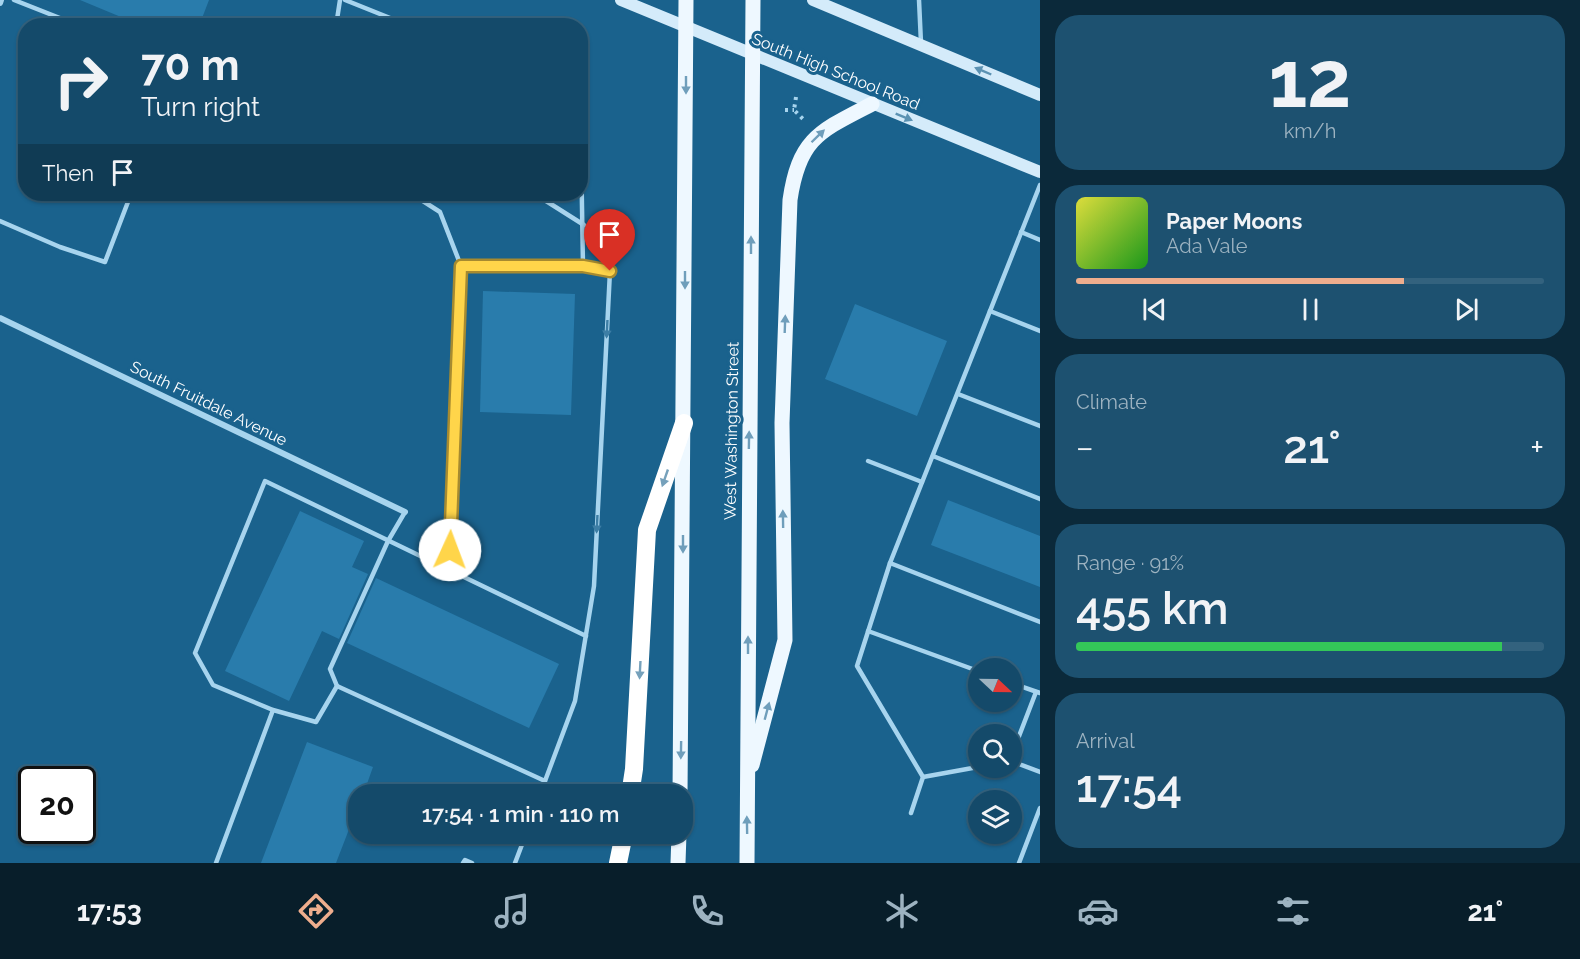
<!DOCTYPE html>
<meta charset="utf-8">
<style>
body{margin:0;font-family:Raleway,sans-serif;background:#1d5170;color:#f1f3f6;height:100vh;display:flex;flex-direction:column;font-size:22px;white-space:nowrap}
*{box-sizing:border-box;margin:0}
p{font-size:20px;color:#9db3c1}
.icon{flex:none;width:33px;height:33px;fill:none;stroke:currentColor;stroke-width:2;stroke-linecap:round;stroke-linejoin:round}
.map{position:relative;flex:1;overflow:hidden}
.sheet{display:flex;flex-direction:column;gap:15px;padding:15px;background:#0b293a;width:540px}
.sheet>*{flex:none}
.hud{position:absolute;left:18px;top:18px;width:570px;height:183px;border-radius:24px;box-shadow:0 2px 4px #0004,0 0 0 2px #33627e;background:#144a6a;color:#f1f3f6;overflow:hidden}
.needle{width:39px;rotate:112deg}
.fabs{position:absolute;left:968px;top:658px;display:grid;gap:12px}
.fabs a{display:grid;place-items:center;width:54px;height:54px;border-radius:50%;background:#144a6a;box-shadow:0 2px 4px #0004,0 0 0 2px #33627e;font-size:30px}
.speed{position:absolute;left:18px;top:766px;display:flex;gap:12px;font-size:30px;font-weight:700;text-align:center}
.speed>*{display:grid;place-content:center;width:78px;height:78px;border-radius:50%;background:#144a6a;box-shadow:0 2px 4px #0004,0 0 0 2px #33627e;line-height:1}
.speed .limit{border:3px solid #111;border-radius:9px;background:#fff;color:#111}
.pin{position:absolute;display:grid;place-items:center;width:51px;height:51px;color:#fff;margin:-62px -26px;border-radius:50% 50% 50% 0;rotate:-45deg;box-shadow:0 0 6px #0007}
.pin .icon{rotate:45deg}
.me{position:absolute;width:66px;margin:-33px;rotate:2deg;stroke-linejoin:round;filter:drop-shadow(0 0 4px #0008)}
.turn{display:flex;align-items:center;gap:21px;height:126px;padding:0 24px;font-size:27px}
.turn .icon{width:78px;height:78px;stroke-width:2.5}
.turn b{display:block;font-size:42px;line-height:51px}
.then{display:flex;align-items:center;height:57px;padding:0 24px;background:#0003;gap:12px;font-size:22px}
.big{font-size:45px;font-weight:600;line-height:1.1}
.sheet .card{flex:1;display:flex;flex-direction:column;justify-content:center;gap:9px;min-width:0;padding:0 21px;border-radius:24px;background:#1d5170}
.sheet .dial{align-items:center;gap:0}
.dial b{font-size:78px;line-height:1}
.song{display:flex;align-items:center;gap:18px}
.cover{width:72px;height:72px;border-radius:9px;background:linear-gradient(135deg,hsl(60 70% 55%),hsl(120 70% 35%))}
.played{height:6px;border-radius:3px;background:linear-gradient(90deg,#eead8d 70%,#33627e 70%)}
.keys{display:flex;justify-content:space-around;direction:ltr}
.heat{display:flex;justify-content:space-between;align-items:center;font-size:33px;direction:ltr}
.charge{height:9px;border-radius:4px;background:linear-gradient(90deg,#34c759 91%,#33627e 0)}
.trip{position:absolute;left:348px;top:784px;width:345px;height:60px;border-radius:24px;background:#144a6a;box-shadow:0 2px 4px #0004,0 0 0 2px #33627e;font-weight:600;line-height:60px;text-align:center}
.dock{display:flex;height:96px;justify-content:space-around;align-items:center;background:#081e2a;color:#9db3c1}
.dock .icon{width:42px;height:42px}
.dock .current{color:#eead8d}
.dock b{font-size:27px;color:#f1f3f6}
main{display:flex;flex:1;min-height:0}
.map>svg:first-child{display:block}
.building{fill:#297cac}
.lines{fill:none;stroke-linecap:round;stroke-linejoin:round}
.path{stroke:#a7d4ee;stroke-width:4;stroke-dasharray:3 4.5;stroke-linecap:butt}
.lane{stroke:#a7d4ee;stroke-width:4.5}
.street{stroke:#a7d4ee;stroke-width:6}
.secondary{stroke:#d4ebfa;stroke-width:12}
.primary{stroke:#eef8ff;stroke-width:15}
.highway{stroke:#fff;stroke-width:18}
.oneway{fill:#5b92b3}
.oneway2{fill:#6f9ebb}
.oneway3{fill:#3d7ea5}
.oneway4{fill:#76a1bb}
.route-casing{stroke:#a68a30;stroke-width:15}
.route{stroke:#ffd54a;stroke-width:10}
.labels{text-anchor:middle;stroke-width:6;stroke-linejoin:round;paint-order:stroke}
.street-label{font-size:16px;fill:#fff;stroke:#1a628d}
</style>
<main>
<div class="map">
<svg width="1040" height="863" viewBox="0 0 1040 863">
<rect width="100%" height="100%" fill="#1a628d"/>
<!-- building -->
<g class="building">
<polygon points="80,0 209,0 199,26 117,26 121,17"/>
<polygon points="483,291 575,294 571,415 480,412"/>
<polygon points="855,304 947,341 917,416 825,379"/>
<polygon points="948,500 1040,536 1040,587 931,545"/>
<polygon points="300,511 364,541 352,567 368,574 339,639 322,631 289,701 225,671"/>
<polygon points="376,578 559,664 529,728 347,643"/>
<polygon points="307,742 373,767 363,795 358,795 358,806 336,863 261,863"/>
</g>
<g class="lines">
<!-- path -->
<g class="path">
<polyline points="796,97 794,110 804,120"/>
<polyline points="785,110 794,110"/>
</g>
<!-- lane -->
<g class="lane">
<polyline points="14,0 80,26"/>
<polyline points="345,0 410,26"/>
<polyline points="919,0 921,43"/>
<polyline points="336,26 340,0"/>
<polyline points="580,89 583,266"/>
<polyline points="412,194 440,212 461,266"/>
<polyline points="535,194 584,225"/>
<polyline points="0,221 60,247 105,262 131,194"/>
<polyline points="1021,232 1040,240"/>
<polyline points="990,311 1040,331"/>
<polyline points="958,394 1040,426"/>
<polyline points="933,456 1040,499"/>
<polyline points="868,461 922,482"/>
<polyline points="405,512 388,541 330,669 337,686 545,781 575,701 594,586 610,271 583,266 461,266 450,571"/>
<polyline points="890,563 1040,622"/>
<polyline points="868,631 978,671"/>
<polyline points="1011,683 1040,693"/>
<polyline points="337,686 316,722 273,710 213,685 195,653 265,481 586,636"/>
<polyline points="1011,757 1036,692"/>
<polyline points="1011,761 1040,772"/>
<polyline points="923,777 978,767"/>
<polyline points="540,795 545,781"/>
<polyline points="911,813 923,777 857,666 890,563 1040,185"/>
<polyline points="216,863 273,710"/>
<polyline points="463,863 465,860 472,863"/>
<polyline points="515,863 526,834"/>
<polyline points="1019,863 1040,808"/>
</g>
<!-- street -->
<g class="street">
<polyline points="0,3 1,0"/>
<polyline points="0,318 405,512"/>
</g>
<!-- secondary -->
<g class="secondary">
<polyline points="621,0 1040,172"/>
<polyline points="813,0 1040,95"/>
</g>
<!-- primary -->
<g class="primary">
<path d="M752,765l33,-125 -3,-217 8,-223c9,-62 30,-69 82,-96"/>
<polyline points="680,795 686,0"/>
<polyline points="678,863 679,834"/>
<polyline points="747,863 753,0"/>
</g>
<!-- highway -->
<g class="highway">
<polyline points="630,795 634,769 647,530 684,423"/>
<polyline points="618,863 624,834"/>
</g>
</g>
<!-- one-way arrows -->
<defs><path id="oneway-solid" d="M-6-.8H1V-3.2L6.5 0L1 3.2V.8H-6Z" transform="scale(1.5)"/></defs>
<g class="oneway">
<use href="#oneway-solid" transform="translate(983 71) rotate(-157)"/>
<use href="#oneway-solid" transform="translate(904 117) rotate(22)"/>
</g>
<g class="oneway2">
<use href="#oneway-solid" transform="translate(686 85) rotate(90)"/>
<use href="#oneway-solid" transform="translate(818 136) rotate(-44)"/>
<use href="#oneway-solid" transform="translate(751 245) rotate(-90)"/>
<use href="#oneway-solid" transform="translate(685 280) rotate(90)"/>
<use href="#oneway-solid" transform="translate(785 324) rotate(-88)"/>
<use href="#oneway-solid" transform="translate(749 440) rotate(-89)"/>
<use href="#oneway-solid" transform="translate(783 519) rotate(-91)"/>
<use href="#oneway-solid" transform="translate(683 544) rotate(90)"/>
<use href="#oneway-solid" transform="translate(748 645) rotate(-90)"/>
<use href="#oneway-solid" transform="translate(767 711) rotate(-75)"/>
<use href="#oneway-solid" transform="translate(681 750) rotate(91)"/>
<use href="#oneway-solid" transform="translate(747 825) rotate(-91)"/>
</g>
<g class="oneway3">
<use href="#oneway-solid" transform="translate(607 329) rotate(93)"/>
<use href="#oneway-solid" transform="translate(597 524) rotate(93)"/>
</g>
<g class="oneway4">
<use href="#oneway-solid" transform="translate(665 478) rotate(109)"/>
<use href="#oneway-solid" transform="translate(640 670) rotate(93)"/>
</g>
<g class="lines">
<!-- route casing -->
<g class="route-casing">
<polyline id="route" points="450,550 461,266 583,266 610,271"/>
</g>
<!-- route -->
<use href="#route" class="route"/>
</g>
<g class="labels">
<!-- street labels -->
<g class="street-label">
<text transform="translate(836 71) rotate(22)" y="6">South High School Road</text>
<text transform="translate(209 403) rotate(26)" y="6">South Fruitdale Avenue</text>
<text transform="translate(731 431) rotate(-89)" y="6">West Washington Street</text>
</g>
</g>
</svg>
<div class="fabs">
<a><svg class="needle" viewBox="-14 -14 28 28"><path d="M0-13l5 13h-10z" fill="#e53935"/><path d="M0 13l5-13h-10z" fill="#9db3c1"/></svg></a>
<a><svg class="icon" aria-label="search" viewBox="0 0 24 24"><circle cx="10" cy="10" r="6"/><path d="M15 15l6 6"/></svg></a>
<a><svg class="icon" aria-label="layers" viewBox="0 0 24 24"><path d="M12 4l9 5-9 5-9-5zM3 14l9 5 9-5"/></svg></a>
</div>
<div class="speed"><div class="limit">20</div></div>
<div class="pin" style="left:610px;top:271px;background:#d93025"><svg class="icon" aria-label="arrive" viewBox="0 0 24 24"><path d="M6 21V4h12l-3 4 3 4H6"/></svg></div>
<svg class="me" style="left:450px;top:550px" viewBox="-20 -20 40 40"><circle r="19" fill="#fff"/><path d="M0-13L10 11 0 6-10 11z" fill="#ffd54a"/></svg>
<div class="trip">17:54 · 1 min · 110 m</div>
<div class="hud">
<div class="turn"><svg class="icon" aria-label="right" viewBox="0 0 24 24"><path d="M7 20v-9h11M14 6l5 5-5 5"/></svg><div><b>70 m</b>Turn right</div></div>
<div class="then">Then<svg class="icon" aria-label="arrive" viewBox="0 0 24 24"><path d="M6 21V4h12l-3 4 3 4H6"/></svg></div>
</div>
</div>
<section class="sheet">
<div class="card dial"><b>12</b><p>km/h</p></div>
<div class="card">
<div class="song"><i class="cover"></i><div><b>Paper Moons</b><p>Ada Vale</p></div></div>
<div class="played"></div>
<div class="keys"><svg class="icon" aria-label="previous" viewBox="0 0 24 24"><path d="M18 5L8 12l10 7zM5 5v14"/></svg><svg class="icon" aria-label="pause" viewBox="0 0 24 24"><path d="M8 5v14M16 5v14"/></svg><svg class="icon" aria-label="next" viewBox="0 0 24 24"><path d="M6 5l10 7-10 7zM19 5v14"/></svg></div>
</div>
<div class="card"><p>Climate</p>
<div class="heat"><a>−</a><b class="big">21°</b><a>+</a></div>
</div>
<div class="card"><p>Range · 91%</p><b class="big">455 km</b><div class="charge"></div></div>
<div class="card"><p>Arrival</p><b class="big">17:54</b></div>
</section>
</main>
<nav class="dock">
<b>17:53</b>
<svg class="icon current" aria-label="directions" viewBox="0 0 24 24"><path d="M12 3l9 9-9 9-9-9zM9 14v-3h6M13 9l2 2-2 2"/></svg>
<svg class="icon" aria-label="music" viewBox="0 0 24 24"><path d="M9 18V5l10-2v13"/><circle cx="6" cy="18" r="3"/><circle cx="16" cy="16" r="3"/></svg>
<svg class="icon" aria-label="phone" viewBox="0 0 24 24"><path d="M5 4h4l2 5-3 2q2 4 5 5l2-3 5 2v4C11 20 4 13 5 4z"/></svg>
<svg class="icon" aria-label="climate" viewBox="0 0 24 24"><path d="M12 3v18M4 7l16 10M4 17L20 7"/></svg>
<svg class="icon" aria-label="car" viewBox="0 0 24 24"><path d="M5 17H2v-5l4-1 3-4h7l3 4 3 1v5h-3M9 17h6M6 11h13"/><circle cx="7" cy="17" r="2"/><circle cx="17" cy="17" r="2"/></svg>
<svg class="icon" aria-label="filters" viewBox="0 0 24 24"><path d="M4 7h16M4 17h16"/><circle cx="9" cy="7" r="2"/><circle cx="15" cy="17" r="2"/></svg>
<b>21°</b>
</nav>
